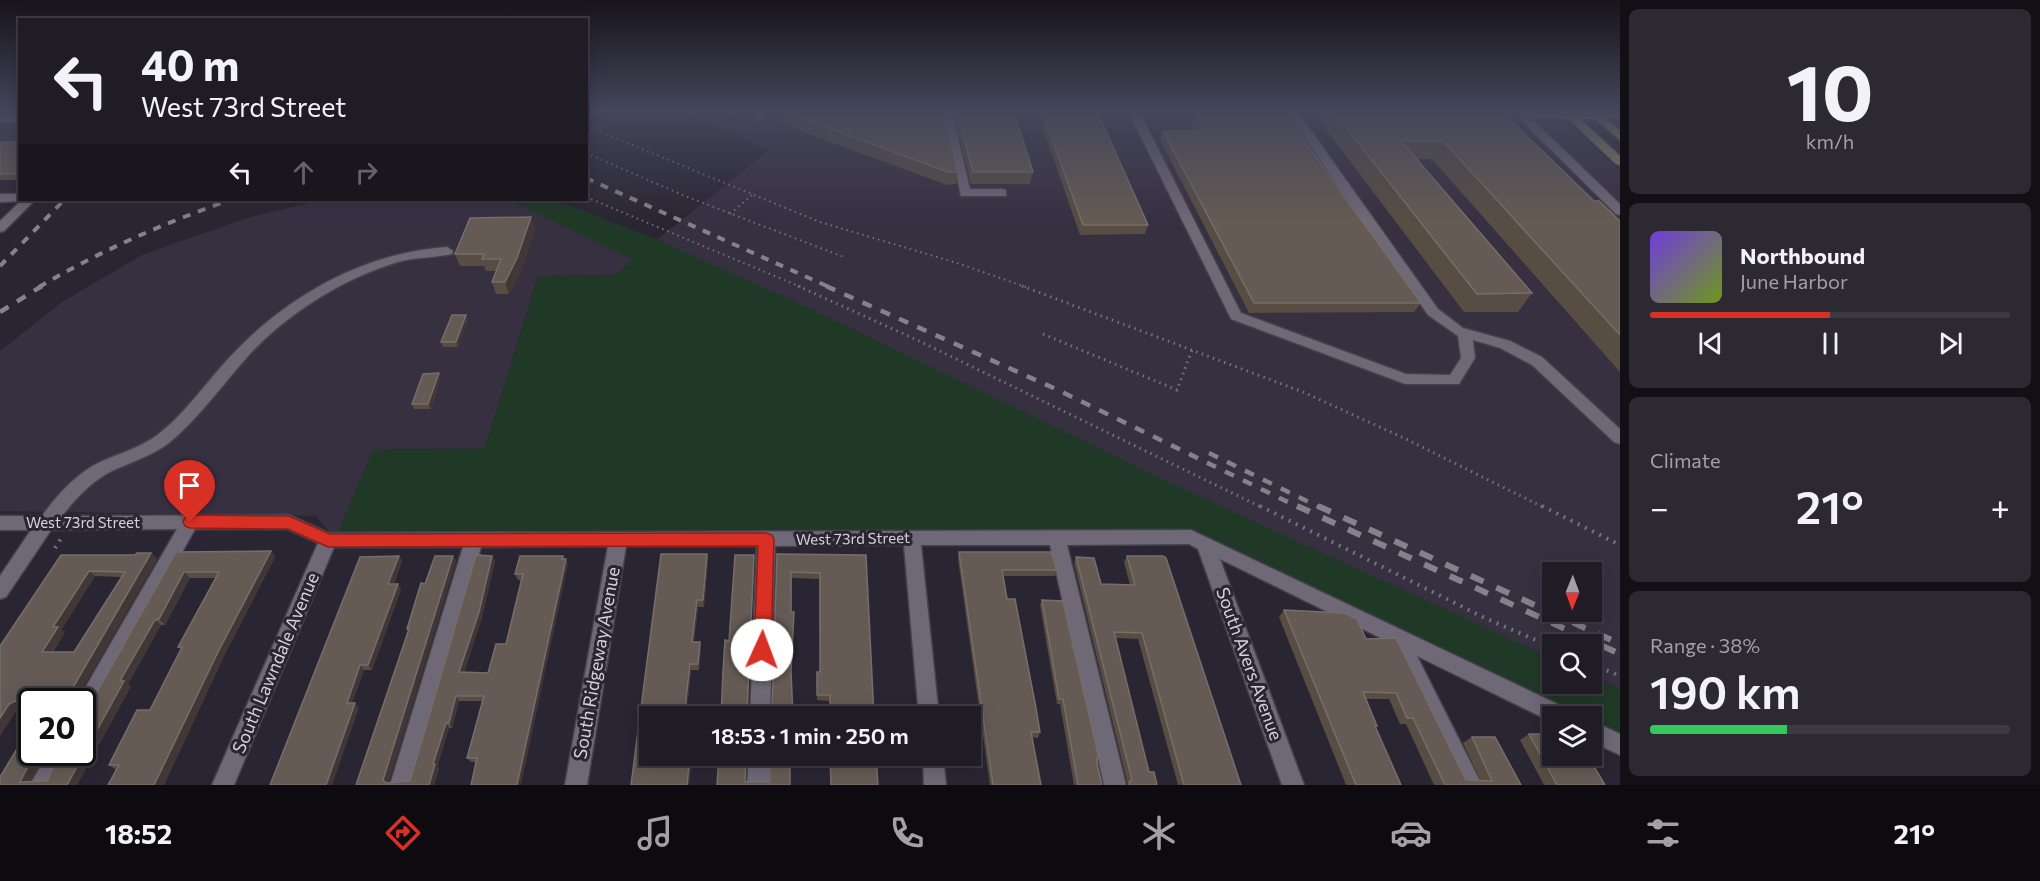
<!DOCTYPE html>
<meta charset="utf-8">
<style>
body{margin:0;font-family:Commissioner,sans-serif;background:#2d2932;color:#f1f3f6;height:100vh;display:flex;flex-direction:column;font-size:22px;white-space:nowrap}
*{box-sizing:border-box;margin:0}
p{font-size:20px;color:#a2a1a7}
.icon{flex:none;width:33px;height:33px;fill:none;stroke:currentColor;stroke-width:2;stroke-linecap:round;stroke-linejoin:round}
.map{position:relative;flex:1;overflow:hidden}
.side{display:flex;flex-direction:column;gap:9px;padding:9px;background:#120f15;width:420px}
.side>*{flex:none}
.top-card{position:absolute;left:18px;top:18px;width:570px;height:183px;border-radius:0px;box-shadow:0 3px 15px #0003,0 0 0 2px #3d3a43;background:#201c26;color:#f1f3f6;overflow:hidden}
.needle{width:39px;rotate:181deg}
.buttons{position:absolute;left:1542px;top:562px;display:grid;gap:12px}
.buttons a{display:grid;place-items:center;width:60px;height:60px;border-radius:0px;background:#201c26;box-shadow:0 3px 15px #0003,0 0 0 2px #3d3a43;font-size:30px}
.speed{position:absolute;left:18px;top:688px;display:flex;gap:12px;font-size:30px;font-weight:700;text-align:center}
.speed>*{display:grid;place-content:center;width:78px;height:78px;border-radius:50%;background:#201c26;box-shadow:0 3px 15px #0003,0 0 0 2px #3d3a43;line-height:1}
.speed .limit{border:3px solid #111;border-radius:9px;background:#fff;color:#111}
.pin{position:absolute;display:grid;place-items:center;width:51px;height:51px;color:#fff;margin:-62px -26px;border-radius:50% 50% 50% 0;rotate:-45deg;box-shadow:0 0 6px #0007}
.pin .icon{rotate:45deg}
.me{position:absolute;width:66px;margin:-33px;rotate:2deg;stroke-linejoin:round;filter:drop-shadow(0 0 4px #0008)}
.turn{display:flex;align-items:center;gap:21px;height:126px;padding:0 24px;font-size:27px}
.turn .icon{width:78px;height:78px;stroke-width:2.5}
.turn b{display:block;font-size:42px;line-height:51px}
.lanes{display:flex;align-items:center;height:57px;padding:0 24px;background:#0003;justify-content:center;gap:30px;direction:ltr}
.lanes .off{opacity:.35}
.big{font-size:45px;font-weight:600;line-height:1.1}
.side .tile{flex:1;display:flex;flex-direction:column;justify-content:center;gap:9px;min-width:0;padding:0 21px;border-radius:9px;background:#2d2932}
.side .dial{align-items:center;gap:0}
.dial b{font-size:78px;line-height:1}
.song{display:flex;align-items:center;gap:18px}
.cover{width:72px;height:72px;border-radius:9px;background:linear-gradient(135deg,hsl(260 70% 55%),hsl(80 70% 35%))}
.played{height:6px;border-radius:3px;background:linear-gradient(90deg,#d93025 50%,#3d3a43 50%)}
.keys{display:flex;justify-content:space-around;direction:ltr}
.heat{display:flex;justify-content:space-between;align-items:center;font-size:33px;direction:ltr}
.charge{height:9px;border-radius:4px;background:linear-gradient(90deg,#34c759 38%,#3d3a43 0)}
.trip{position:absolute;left:639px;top:706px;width:342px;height:60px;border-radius:0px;background:#201c26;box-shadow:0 3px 15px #0003,0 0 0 2px #3d3a43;font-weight:600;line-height:60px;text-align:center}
.menu{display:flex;height:96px;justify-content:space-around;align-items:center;background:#0d0b0f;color:#a2a1a7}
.menu .icon{width:42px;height:42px}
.menu .current{color:#d93025}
.menu b{font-size:27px;color:#f1f3f6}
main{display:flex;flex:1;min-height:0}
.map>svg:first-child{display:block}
.built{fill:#373041;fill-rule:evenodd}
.green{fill:#203926}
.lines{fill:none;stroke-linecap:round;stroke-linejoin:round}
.minor-casing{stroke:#45414b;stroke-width:3}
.major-casing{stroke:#45414b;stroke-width:3}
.path-far2{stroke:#76727d;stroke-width:2;stroke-dasharray:1.5 4;stroke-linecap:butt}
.path-far1{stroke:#76727d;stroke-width:3;stroke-dasharray:1.5 4.5;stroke-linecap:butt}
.path{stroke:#76727d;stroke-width:4;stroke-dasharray:2 6;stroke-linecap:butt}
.minor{fill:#6e6877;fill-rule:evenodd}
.major{fill:#8b8662;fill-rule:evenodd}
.rail-far2{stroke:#86828c;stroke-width:4;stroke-dasharray:8 8;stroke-linecap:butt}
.rail-far1{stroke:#86828c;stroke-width:4.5;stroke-dasharray:10 10;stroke-linecap:butt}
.rail{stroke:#86828c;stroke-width:6;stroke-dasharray:14 14;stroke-linecap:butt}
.wall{fill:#574d43;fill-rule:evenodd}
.shaded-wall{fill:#403736}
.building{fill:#655b54;stroke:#766e69;stroke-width:1.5;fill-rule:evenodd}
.route{fill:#d93025;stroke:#8d1f18;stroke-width:1.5}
.labels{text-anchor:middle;stroke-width:6;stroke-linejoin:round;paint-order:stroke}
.street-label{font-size:15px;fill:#d5d2da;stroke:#2a2532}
.near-street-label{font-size:18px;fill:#d5d2da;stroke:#2a2532}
</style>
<main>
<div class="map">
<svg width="1620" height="785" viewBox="0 0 1620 785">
<rect width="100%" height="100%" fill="#2a2532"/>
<!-- built -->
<g class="built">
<rect x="0" y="111" width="19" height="32"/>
<path d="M679,111h876l65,60v564l-28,-18h-10l-795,-382 -172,-60 -77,1 -53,172 -112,2 -35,83 -9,-1 -13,-16 -316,-5v-160l62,-49 80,-47 105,-37 73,-18h190l123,59 136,-109zM1552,573h40v39h-40zM1552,645h40v39h-40z"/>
</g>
<!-- green -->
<polygon class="green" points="510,200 556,200 658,240 805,306 1190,492 1552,658 1552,684 1592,684 1592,676 1620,689 1620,735 1592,721 1592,717 1582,717 1217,542 1189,534 338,533 373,450 485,448 538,276 615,275 633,260"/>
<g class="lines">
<!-- minor casing -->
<g class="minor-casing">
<g id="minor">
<polygon points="728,111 738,111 738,113 733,116"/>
<polygon points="754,111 764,111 763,120 755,120"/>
<polygon points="942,111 952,111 970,189 1002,189 1006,190 1006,196 961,196"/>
<polygon points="1128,111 1139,111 1241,313 1406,374 1450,375 1461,358 1458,336 1428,315 1286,111 1297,111 1438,309 1463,328 1510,341 1542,357 1620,429 1620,444 1614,442 1532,365 1500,348 1473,340 1475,358 1459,384 1405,384 1231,319"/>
<polygon points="1512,111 1620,113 1620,119 1532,119 1620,204 1620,215 1616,214"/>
<rect x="0" y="116" width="20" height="6"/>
<polygon points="0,194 20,194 20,200 35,200 4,231 0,232 0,221 21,201 0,202"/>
<path d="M447,247l6,4 -1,3c-18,4 -37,3 -54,8 -56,17 -110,51 -149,93 -26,29 -50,63 -80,88 -17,13 -38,19 -57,28 -20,10 -36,27 -50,45l227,-1 40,18 862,-3 379,180 3,7h-21v5l-135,-66 65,129h-22l-69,-142 -171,-84 84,226h-22l-84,-236 -9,-5 -122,1 59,240h-22l-54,-240h-129l18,172h-20l-15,-172 -129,1 -5,171h-20l7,-171h-131l-39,239h-22l43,-239 -127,1 -69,238h-22l73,-238h-129l-100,238h-22l106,-242 -31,-14h-92l-106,190 -7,3v-20h-5l100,-173 -126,1 -45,67 -6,2v-23l31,-46h-31v-14h42c15,-21 33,-41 56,-53 19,-9 41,-15 58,-27 28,-21 49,-52 72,-77 57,-62 134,-106 219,-112z"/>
<polygon points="1592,721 1620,734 1620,755 1592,742"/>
<polygon points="48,753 69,753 53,785 30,785"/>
<polygon points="749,756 769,756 769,785 747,785"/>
<polygon points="923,756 943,756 946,785 924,785"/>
</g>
</g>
<!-- major casing -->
<g class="major-casing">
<g id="major">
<polygon points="1560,111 1572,111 1620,156 1620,165 1616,164"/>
<polygon points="1586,111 1598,111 1620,131 1620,140"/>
</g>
</g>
<!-- path-far2 -->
<g class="path-far2">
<polyline points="586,126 820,222 960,264 1026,287"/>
<polyline points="586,153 685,196 844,257"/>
<polyline points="586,197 801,287"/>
<polyline points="730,214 752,195"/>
</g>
<!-- path-far1 -->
<g class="path-far1">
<polyline points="798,286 917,340 1263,508"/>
<polyline points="1022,286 1303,392 1406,439 1545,508"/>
<polyline points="1043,334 1177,390 1192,350"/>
</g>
<!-- path -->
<g class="path">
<polyline points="1260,506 1487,619 1552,647"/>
<polyline points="1542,506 1620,545"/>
<polyline points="55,548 62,537"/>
<polyline points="1592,664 1620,676"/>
</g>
<!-- minor -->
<use href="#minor" class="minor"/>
<!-- major -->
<use href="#major" class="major"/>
<!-- rail-far2 -->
<g class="rail-far2">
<polyline points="586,178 829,287"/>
<polyline points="0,266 64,200"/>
<path d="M39,287c61,-36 125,-64 191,-87"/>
</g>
<!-- rail-far1 -->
<g class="rail-far1">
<polyline points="826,286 1058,390 1300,508"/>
<polyline points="0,312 42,286"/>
<polyline points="1209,453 1321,508"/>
</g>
<!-- rail -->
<g class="rail">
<polyline points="1297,506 1620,654"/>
<polyline points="1318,506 1620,644"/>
</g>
</g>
<!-- wall -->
<g class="wall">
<polygon points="782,111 958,172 956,184 947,185 782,124"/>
<polygon points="953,111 1014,111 1033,172 1030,184 971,184"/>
<polygon points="1037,111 1097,111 1148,225 1145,234 1080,235"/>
<polygon points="1185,111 1283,111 1421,303 1414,312 1249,313 1160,140 1163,131 1196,131"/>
<polygon points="1312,111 1501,111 1594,201 1620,221 1620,372 1432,159 1416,159 1532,293 1518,312 1464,312"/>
<rect x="0" y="142" width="20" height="38"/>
<polygon points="535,229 521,271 509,294 496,294 492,282 496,271 486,271 484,266 460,266 455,254"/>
<polygon points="466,315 468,320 458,347 443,347 441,342"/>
<polygon points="441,378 431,409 414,409 412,404"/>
<polygon points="271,551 275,557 223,658 164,785 108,785 116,770 109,765 150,710 181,649 178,647 215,578 190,578 165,625 161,625 128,684 131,686 77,785 0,785 32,753 45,753 31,782 47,781 176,552"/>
<polygon points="959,552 1057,570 1055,576 1003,576 1007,599 1040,732 1038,738 1032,737 1041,785 990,785 958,559"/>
<path d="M151,553l6,6 -82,142 2,1h-45v4h-9l-6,3 -17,27v-90l61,-91h74zM95,576l26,1 -47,75h-21l12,-20 -4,-2z"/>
<polygon points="661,554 707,554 708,561 704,607 698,607 694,642 700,642 701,648 699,670 691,670 686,717 650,717 650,756 692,756 689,785 631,785"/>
<polygon points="777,554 866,555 829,701 817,700 817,672 820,672 819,579 792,578 791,612 794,617 791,676 793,717 721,717 729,641 754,561 748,713 749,714 770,714 772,712"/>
<polygon points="399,556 402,561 394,584 401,589 372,670 364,670 352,703 359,708 270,785"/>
<polygon points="492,556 495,561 482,617 464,672 488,673 506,644 521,580 518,580 515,574 563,556 568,564 476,762 471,762 467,758 482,701 459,701 452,728 449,728 437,767 439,769 434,785 356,785 408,632 407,629 425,584 456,561 388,783 410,781"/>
<polygon points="1127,556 1241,785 1178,785 1138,639 1116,638 1149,772 1157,785 1128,785 1074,563 1076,557 1101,584 1130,585 1124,562"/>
<polygon points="1042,600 1099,758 1097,762 1102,785 1074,785 1060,704 1057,704 1040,605"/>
<polygon points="1284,610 1366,639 1466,780 1481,781 1463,743 1472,737 1521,785 1434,785 1406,724 1400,724 1389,699 1366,699 1377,726 1376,728 1401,785 1346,785 1279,617"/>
<polygon points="1529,734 1605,785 1544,785 1520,740"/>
</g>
<!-- shaded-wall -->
<g class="shaded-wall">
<polygon points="531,217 535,229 521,271 509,294 505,282"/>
<polygon points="466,315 468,320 458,347 456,342"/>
<polygon points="439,373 441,378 431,409 428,404"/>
<polygon points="271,551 275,557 223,658 164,785 154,785 218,652"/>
<polygon points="151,553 157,559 75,701 77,702 73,702 68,699 68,696"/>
<polygon points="707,554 708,561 704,607 703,600"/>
<polygon points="754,555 754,561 748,717 747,712"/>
<polygon points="399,556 402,561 392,589 388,584"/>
<polygon points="453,556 456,561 388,785 383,780"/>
<polygon points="492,556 495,561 482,617 463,677 459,672"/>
<polygon points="563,556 565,562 566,559 568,564 521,785 517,785"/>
<polygon points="89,571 95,576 61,630 65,632 49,657 42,652 53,627"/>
<polygon points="184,572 190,578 165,625 159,619"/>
<polygon points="398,584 401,589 372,670 368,665"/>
<polygon points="697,600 698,607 693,648 692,642"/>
<polygon points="155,620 161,625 128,684 131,686 77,785 67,785 120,681"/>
<polygon points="700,642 701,648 699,670 698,664"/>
<polygon points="690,664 691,670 686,717 684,717"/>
<polygon points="360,665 364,670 351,707 347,703"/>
<polygon points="456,696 459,701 452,728 449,723"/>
<polygon points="15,701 23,706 17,709 0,736 0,718 9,704"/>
<polygon points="355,703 359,708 332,785 326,785"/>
<polygon points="446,723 449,728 437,767 439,769 434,785 429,785 433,764"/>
<polygon points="35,753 45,753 29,785 20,782"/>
<polygon points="690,756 692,756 689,785 687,785"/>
<polygon points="746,756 747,756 745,785 745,782"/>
</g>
<!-- building -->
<g class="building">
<polygon points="782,111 944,111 958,172 948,172"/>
<polygon points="957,111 1014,111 1033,172 973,172"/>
<polygon points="1042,111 1097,111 1148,225 1083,225"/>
<polygon points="1194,111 1283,111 1421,303 1254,303 1163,131 1205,131"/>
<polygon points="1333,111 1501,111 1594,201 1599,201 1620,221 1620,335 1443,141 1401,141 1532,293 1477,294"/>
<rect x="0" y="142" width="20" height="32"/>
<polygon points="531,217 517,258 505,282 492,282 501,259 482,259 484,254 455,254 470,218"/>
<polygon points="452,315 466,315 456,342 441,342"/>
<polygon points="439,373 428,404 412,404 423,374"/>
<polygon points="271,551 218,652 154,785 108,785 119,765 109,765 137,710 150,710 182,647 178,647 219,572 184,572 159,619 155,620 120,681 124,681 67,785 0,785 0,777 32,724 32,753 35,753 20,782 47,781 60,753 82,753 82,716 84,715 176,552"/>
<polygon points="959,552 1051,552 1057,570 1002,570 1007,599 1015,599 1036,708 1040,732 1031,732 1041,785 993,785"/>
<path d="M137,553h14l-83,143v3h5v3l-58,-1 -6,3 -9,14v-72l61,-91h74zM89,571l36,1 -51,80h-32l16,-25h-5z"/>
<polygon points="661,554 707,554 703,600 697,600 692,642 700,642 698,664 690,664 684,717 650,717 650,756 690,756 687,785 631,785"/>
<polygon points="777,554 866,555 874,717 830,717 830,695 817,695 817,672 820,672 820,573 791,572 791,612 794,612 791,671 793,717 721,717 723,671 725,640 729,641 735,555 754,555 747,712 749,714 770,714 772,712"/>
<polygon points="476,555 492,556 479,612 459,672 488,673 496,644 506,644 523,574 515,574 520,556 563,556 562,559 566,559 517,785 471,785 477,758 467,758 484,696 456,696 449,723 446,723 433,764 435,764 429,785 356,785 409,629 407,629 421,583 425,584 435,556 453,556 383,780 386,783 410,781"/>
<polygon points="399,556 388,584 398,584 368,665 360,665 347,703 355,703 326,785 270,785 360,557"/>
<polygon points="1127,556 1163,556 1166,558 1241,785 1184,785 1142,633 1114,632 1149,772 1154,772 1157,785 1130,785 1129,782 1132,780 1076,557 1094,558 1101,584 1135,585"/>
<polygon points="1042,600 1063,601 1099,758 1097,758 1097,764 1102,785 1078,785 1063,699 1059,699"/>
<polygon points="1284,610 1344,613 1357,619 1366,639 1396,638 1466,780 1492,781 1472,737 1495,737 1521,785 1445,785 1413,718 1407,718 1396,693 1363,692 1377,726 1375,726 1401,785 1356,785"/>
<polygon points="1529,734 1552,734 1552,756 1588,756 1605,785 1557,785"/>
<polygon points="719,756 746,756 745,782 770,782 770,756 790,756 790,785 717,785"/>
<polygon points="830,756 876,756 878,785 831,785"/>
</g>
<!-- sky -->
<linearGradient id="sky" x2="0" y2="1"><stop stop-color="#17141c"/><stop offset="0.5" stop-color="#44465a"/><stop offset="1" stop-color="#44465a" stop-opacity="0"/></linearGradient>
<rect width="1620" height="221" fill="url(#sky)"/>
<!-- route -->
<polygon class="route" points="190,515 289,516 330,534 766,533 772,535 774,540 771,650 768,656 762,658 756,656 754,650 758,546 328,547 288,529 190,528 185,526 183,522 185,517"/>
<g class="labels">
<!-- street labels -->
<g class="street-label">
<text x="83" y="528">West 73rd Street</text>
<text transform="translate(853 539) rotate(-1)" y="5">West 73rd Street</text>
</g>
<!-- near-street labels -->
<g class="near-street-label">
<text transform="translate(276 663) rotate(-67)" y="6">South Lawndale Avenue</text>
<text transform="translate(597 663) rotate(-80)" y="6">South Ridgeway Avenue</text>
<text transform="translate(1249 664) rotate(70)" y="6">South Avers Avenue</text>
</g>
</g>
</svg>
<div class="buttons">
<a><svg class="needle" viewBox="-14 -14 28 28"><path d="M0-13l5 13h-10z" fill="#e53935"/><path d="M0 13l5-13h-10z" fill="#a2a1a7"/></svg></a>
<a><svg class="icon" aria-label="search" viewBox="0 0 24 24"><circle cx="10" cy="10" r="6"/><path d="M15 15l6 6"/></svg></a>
<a><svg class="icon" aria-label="layers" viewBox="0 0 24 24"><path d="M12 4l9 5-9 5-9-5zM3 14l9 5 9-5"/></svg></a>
</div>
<div class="speed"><div class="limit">20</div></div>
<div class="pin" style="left:190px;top:522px;background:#d93025"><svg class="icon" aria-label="arrive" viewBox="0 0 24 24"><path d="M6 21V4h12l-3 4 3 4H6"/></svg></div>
<svg class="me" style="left:762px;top:650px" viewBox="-20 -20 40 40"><circle r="19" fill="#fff"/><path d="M0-13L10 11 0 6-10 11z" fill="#d93025"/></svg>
<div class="trip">18:53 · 1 min · 250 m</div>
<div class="top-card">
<div class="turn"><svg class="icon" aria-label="left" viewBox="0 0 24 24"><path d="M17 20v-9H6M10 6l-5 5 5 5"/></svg><div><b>40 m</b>West 73rd Street</div></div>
<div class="lanes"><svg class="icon" aria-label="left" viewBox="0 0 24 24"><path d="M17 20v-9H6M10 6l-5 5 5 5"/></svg><svg class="icon off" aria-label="ahead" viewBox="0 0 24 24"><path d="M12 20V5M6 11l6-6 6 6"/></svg><svg class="icon off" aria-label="right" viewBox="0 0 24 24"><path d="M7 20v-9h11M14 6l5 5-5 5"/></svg></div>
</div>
</div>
<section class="side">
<div class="tile dial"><b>10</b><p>km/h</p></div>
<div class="tile">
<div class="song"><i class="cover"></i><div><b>Northbound</b><p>June Harbor</p></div></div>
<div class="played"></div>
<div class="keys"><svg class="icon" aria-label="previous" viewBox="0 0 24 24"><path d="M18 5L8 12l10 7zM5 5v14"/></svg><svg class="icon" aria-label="pause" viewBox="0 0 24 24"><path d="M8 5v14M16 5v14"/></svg><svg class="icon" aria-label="next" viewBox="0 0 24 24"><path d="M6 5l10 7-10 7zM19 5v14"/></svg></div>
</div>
<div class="tile"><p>Climate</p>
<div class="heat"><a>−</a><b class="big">21°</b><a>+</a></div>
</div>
<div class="tile"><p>Range · 38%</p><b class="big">190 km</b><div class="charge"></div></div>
</section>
</main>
<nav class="menu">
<b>18:52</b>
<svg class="icon current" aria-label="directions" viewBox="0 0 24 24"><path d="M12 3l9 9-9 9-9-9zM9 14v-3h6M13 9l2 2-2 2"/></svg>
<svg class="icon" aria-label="music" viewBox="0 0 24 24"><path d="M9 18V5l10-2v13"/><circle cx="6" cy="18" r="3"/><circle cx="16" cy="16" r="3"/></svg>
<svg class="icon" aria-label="phone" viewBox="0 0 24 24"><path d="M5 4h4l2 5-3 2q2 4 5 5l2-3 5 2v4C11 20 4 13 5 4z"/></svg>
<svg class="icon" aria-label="climate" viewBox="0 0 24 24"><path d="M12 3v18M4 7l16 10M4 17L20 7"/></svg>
<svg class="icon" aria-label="car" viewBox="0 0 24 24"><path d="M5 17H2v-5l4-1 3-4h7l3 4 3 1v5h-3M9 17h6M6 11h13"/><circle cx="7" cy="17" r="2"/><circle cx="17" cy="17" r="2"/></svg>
<svg class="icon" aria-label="filters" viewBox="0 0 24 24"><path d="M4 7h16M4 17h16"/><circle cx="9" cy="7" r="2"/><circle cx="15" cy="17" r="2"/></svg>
<b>21°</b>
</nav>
